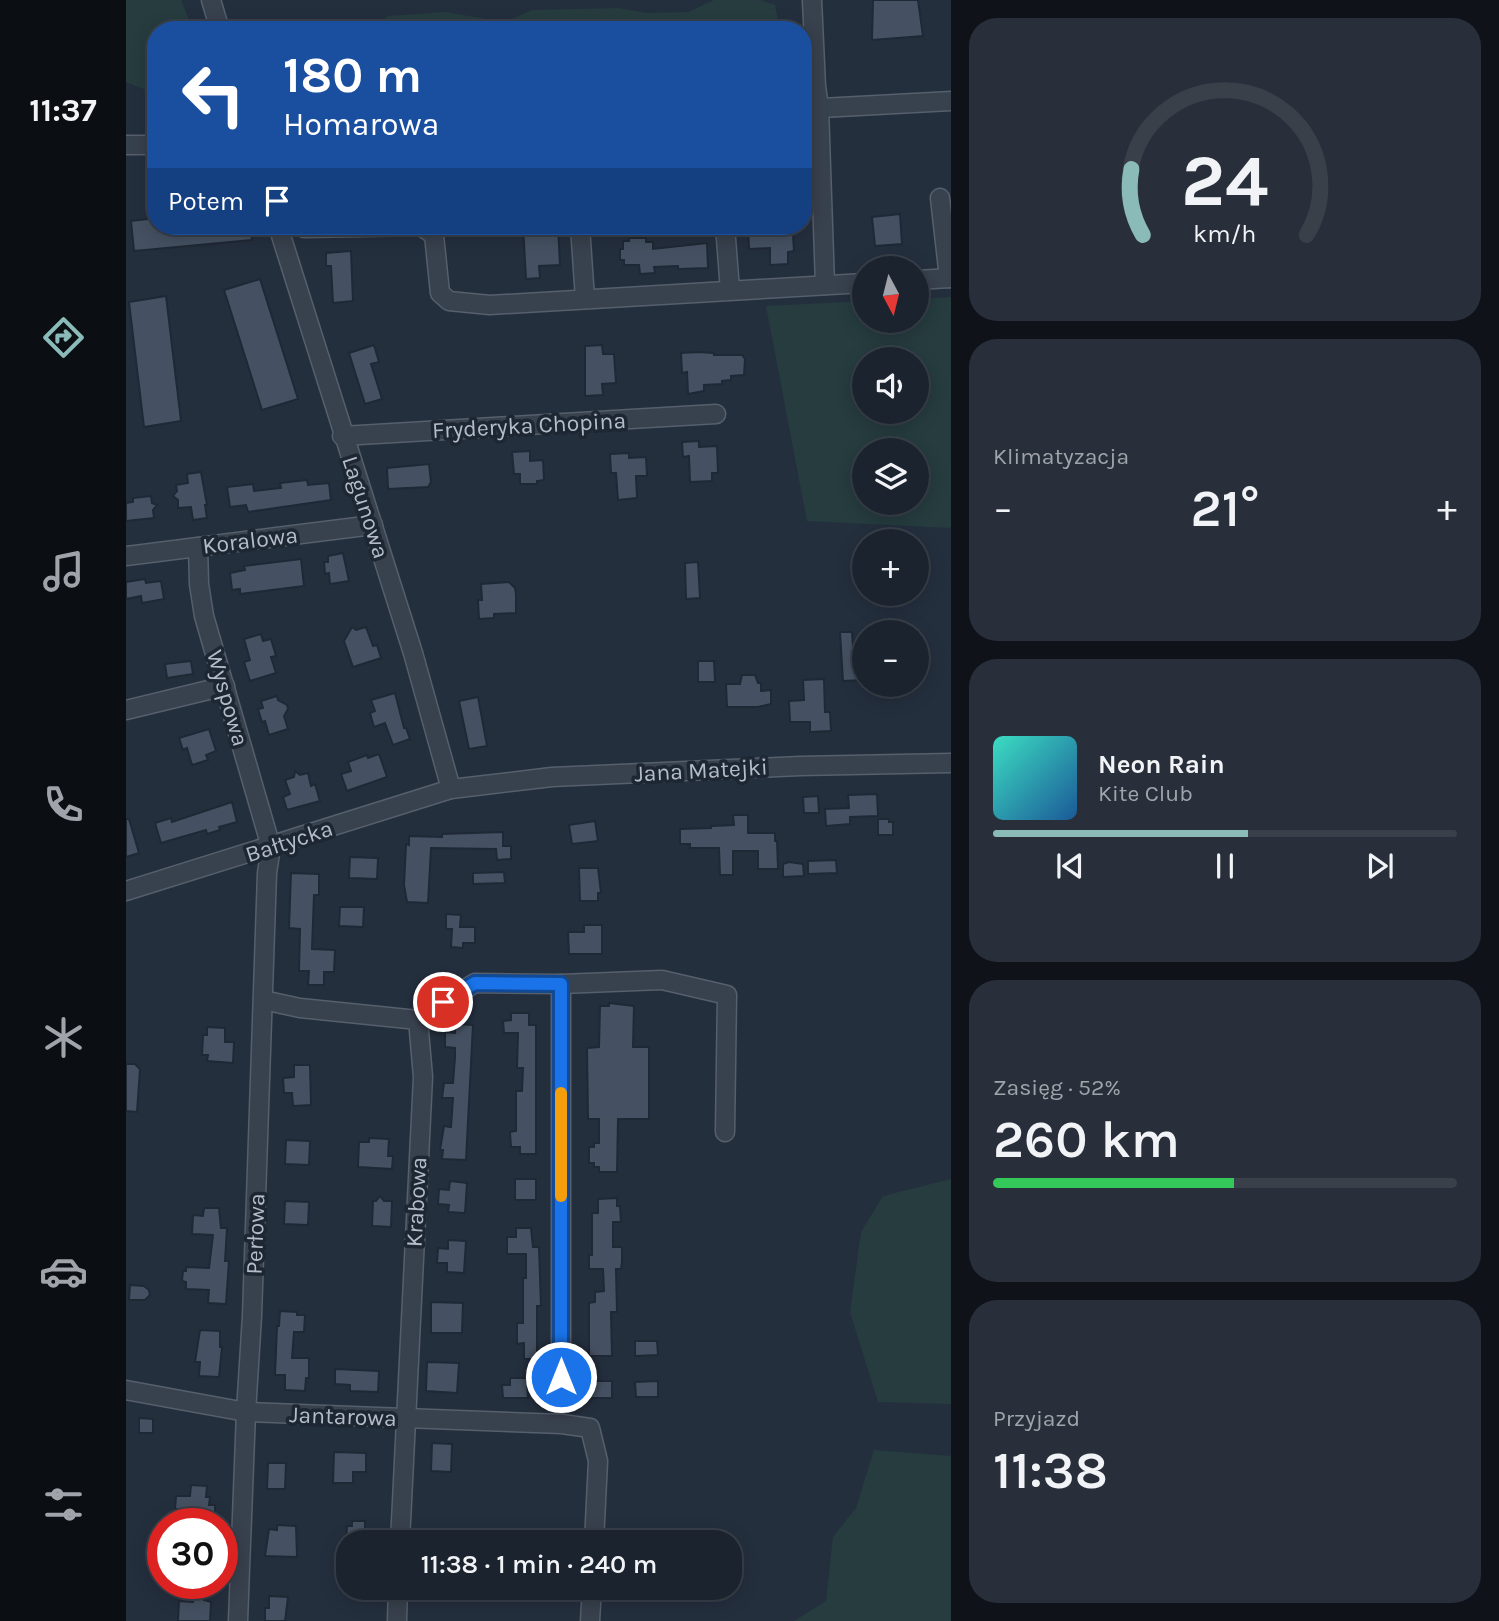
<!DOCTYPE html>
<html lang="pl">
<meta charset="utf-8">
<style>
body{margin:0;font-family:Karla,sans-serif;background:#282f3a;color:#f1f3f6;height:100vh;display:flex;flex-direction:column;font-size:26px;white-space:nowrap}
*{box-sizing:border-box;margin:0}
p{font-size:23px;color:#a0a4aa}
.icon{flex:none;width:38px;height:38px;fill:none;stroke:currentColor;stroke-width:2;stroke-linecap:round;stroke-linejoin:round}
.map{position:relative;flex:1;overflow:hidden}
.sheet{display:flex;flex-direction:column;gap:18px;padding:18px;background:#0f1319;width:548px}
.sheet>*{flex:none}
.banner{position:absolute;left:21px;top:21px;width:665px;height:214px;border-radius:28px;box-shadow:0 4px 18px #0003,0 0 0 2px #39404a;background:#1a4fa0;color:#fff;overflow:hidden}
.needle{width:46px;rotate:173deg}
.controls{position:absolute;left:726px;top:256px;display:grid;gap:14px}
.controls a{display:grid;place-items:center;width:77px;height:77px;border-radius:50%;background:#1b232e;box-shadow:0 4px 18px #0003,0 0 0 2px #39404a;font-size:35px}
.speed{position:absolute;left:21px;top:1508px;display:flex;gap:14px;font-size:35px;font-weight:700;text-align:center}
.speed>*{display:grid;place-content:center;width:91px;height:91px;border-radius:50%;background:#1b232e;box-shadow:0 4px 18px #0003,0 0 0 2px #39404a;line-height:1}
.speed .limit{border:10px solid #d22;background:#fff;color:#111}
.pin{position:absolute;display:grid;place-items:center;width:60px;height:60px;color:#fff;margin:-30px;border:4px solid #fff;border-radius:50%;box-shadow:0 2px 7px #0007}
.me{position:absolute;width:77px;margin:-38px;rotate:0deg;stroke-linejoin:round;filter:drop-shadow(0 0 5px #0008)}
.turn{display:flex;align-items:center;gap:24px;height:147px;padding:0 21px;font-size:32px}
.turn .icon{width:91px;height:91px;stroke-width:2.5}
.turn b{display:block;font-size:49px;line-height:60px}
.then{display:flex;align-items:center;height:66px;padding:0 21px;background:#0003;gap:14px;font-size:26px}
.big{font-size:52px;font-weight:600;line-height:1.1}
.sheet .card{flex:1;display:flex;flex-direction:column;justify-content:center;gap:10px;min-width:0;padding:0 24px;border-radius:28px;background:#282f3a}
.sheet .dial{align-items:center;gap:0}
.dial svg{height:182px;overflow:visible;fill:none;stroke:#39404a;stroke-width:7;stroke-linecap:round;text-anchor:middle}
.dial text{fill:#f1f3f6;stroke:none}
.song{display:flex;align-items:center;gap:21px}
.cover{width:84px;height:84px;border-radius:10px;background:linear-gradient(135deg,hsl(170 70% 55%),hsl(210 70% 35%))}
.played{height:7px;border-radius:4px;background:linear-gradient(90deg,#8bbbb9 55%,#39404a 55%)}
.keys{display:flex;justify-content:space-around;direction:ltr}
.heat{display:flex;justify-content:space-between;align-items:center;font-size:38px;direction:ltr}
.charge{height:10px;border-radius:5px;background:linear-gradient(90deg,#34c759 52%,#39404a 0)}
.trip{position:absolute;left:210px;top:1530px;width:406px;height:70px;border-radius:28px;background:#1b232e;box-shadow:0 4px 18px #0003,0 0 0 2px #39404a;font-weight:600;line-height:70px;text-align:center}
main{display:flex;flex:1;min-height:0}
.menu{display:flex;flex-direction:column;width:126px;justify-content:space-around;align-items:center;background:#0b0e12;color:#a0a4aa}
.menu .icon{width:49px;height:49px}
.menu .active{color:#8bbbb9}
.menu b{font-size:32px;color:#f1f3f6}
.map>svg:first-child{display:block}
.green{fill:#263c3f;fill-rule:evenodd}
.building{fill:#455162;stroke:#1f2835;stroke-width:2}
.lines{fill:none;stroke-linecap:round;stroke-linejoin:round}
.street-casing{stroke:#565f6c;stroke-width:21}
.street{stroke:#38414e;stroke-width:18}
.route-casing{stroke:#114b97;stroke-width:18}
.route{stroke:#1a73e8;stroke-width:12}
.slow{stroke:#f59e0b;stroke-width:12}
.labels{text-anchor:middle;stroke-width:7;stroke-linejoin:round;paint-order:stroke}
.street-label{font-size:23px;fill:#b4bcc9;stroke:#1d2633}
</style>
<main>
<nav class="menu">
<b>11:37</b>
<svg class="icon active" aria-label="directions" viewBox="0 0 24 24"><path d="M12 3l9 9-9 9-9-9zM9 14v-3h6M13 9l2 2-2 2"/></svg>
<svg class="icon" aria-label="music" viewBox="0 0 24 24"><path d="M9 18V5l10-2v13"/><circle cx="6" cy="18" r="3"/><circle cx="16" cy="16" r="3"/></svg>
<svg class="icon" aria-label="phone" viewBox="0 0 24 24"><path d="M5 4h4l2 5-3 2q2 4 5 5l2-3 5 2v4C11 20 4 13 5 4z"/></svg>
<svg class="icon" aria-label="climate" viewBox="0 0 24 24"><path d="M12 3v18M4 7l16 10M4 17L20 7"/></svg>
<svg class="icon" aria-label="car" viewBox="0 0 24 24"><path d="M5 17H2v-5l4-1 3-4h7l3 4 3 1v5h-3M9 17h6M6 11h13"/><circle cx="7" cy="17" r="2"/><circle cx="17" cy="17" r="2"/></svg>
<svg class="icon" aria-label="filters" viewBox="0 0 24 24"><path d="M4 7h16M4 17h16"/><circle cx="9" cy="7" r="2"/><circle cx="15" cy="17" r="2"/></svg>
</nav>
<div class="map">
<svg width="826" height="1621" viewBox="0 0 826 1621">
<rect width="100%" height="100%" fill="#242f3e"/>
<!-- green -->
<g class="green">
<polygon points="0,0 55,0 67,30 30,30 30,94 0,82"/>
<polygon points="588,0 634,0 649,5 654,30 243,30 262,16 319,12 379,22 406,10 493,8 520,13 562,12"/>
<path d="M825,297v231l-144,-7 -41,-215 98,-5v19h53v-21zM738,359h53v52h-53zM738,450h53v52h-53z"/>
<polygon points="825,1179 825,1404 752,1402 724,1312 735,1232 757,1196"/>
<polygon points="748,1450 825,1456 825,1621 668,1621 700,1601 707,1537 730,1508"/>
</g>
<!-- building -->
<g class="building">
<polygon points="747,0 792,0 797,36 746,40"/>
<polygon points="774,214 776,244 749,246 746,217"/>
<polygon points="30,218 30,226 124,226 126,240 8,251 5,221"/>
<polygon points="397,226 432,226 434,265 413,266 414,278 400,279"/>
<polygon points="661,226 661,234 667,234 668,251 662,252 662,264 644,265 644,248 623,249 622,229"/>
<polygon points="503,238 520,238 520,242 527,242 527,249 581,243 582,268 552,269 552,266 528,267 529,273 514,274 513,265 498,265 498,260 494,260 494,249 497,249 497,241 503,241"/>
<polygon points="225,251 227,301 207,303 205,266 200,266 200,253"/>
<polygon points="134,279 172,399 136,410 98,290"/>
<polygon points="40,296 55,421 18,427 3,302"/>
<polygon points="248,345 253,362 245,364 256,399 239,404 223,353"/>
<polygon points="476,345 477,354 488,354 490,383 476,384 477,395 459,396 459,346"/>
<polygon points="572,352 588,353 588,355 616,355 619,359 618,375 605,376 605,380 596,381 596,384 578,385 578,391 562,394 561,372 556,373 555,353"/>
<polygon points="573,441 573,447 591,446 592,473 586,473 586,481 564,482 563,456 557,457 556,442"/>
<polygon points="404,451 404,461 417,460 418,480 411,481 411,484 394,484 394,474 388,474 386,452"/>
<polygon points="503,453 503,458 520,457 521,476 510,476 511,498 492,500 490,473 485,473 484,454"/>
<polygon points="303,464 305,482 302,487 262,489 261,468"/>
<polygon points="75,472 81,505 79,505 81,518 67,520 65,507 52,508 52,500 47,496 51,491 50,485 62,483 61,474"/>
<polygon points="181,480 182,485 203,483 205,500 122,512 120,505 104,507 101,487 127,484 128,491 155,488 154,483"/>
<polygon points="25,496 26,503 31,505 27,510 28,518 0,521 0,503 7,502 7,498"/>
<polygon points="217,553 223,581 204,584 203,573 199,574 198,562 202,562 202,556"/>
<polygon points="175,559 178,586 114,594 114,589 106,590 104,573 119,570 118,566"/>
<polygon points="572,562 574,598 560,599 559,563"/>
<polygon points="19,579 20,583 35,581 38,599 16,603 15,596 0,599 0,582"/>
<polygon points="383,582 389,588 390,594 390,613 368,614 368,618 353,619 352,600 356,600 355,584"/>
<polygon points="226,627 230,630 240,627 247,646 251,645 255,658 227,667 218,641"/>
<polygon points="714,632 726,632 727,647 738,647 738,680 717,681"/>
<polygon points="135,634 137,641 145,639 150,656 145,657 150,673 124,681 118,662 124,660 118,639"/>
<polygon points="65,661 67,674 41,678 39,664"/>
<polygon points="572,661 588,661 589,682 572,682"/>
<polygon points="616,675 629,675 632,683 635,683 635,691 645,690 645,704 632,707 601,707 600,684 614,684"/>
<polygon points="698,679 699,712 704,712 705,731 684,732 684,722 664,722 663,701 678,700 677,680"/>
<polygon points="269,693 278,728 280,728 284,739 267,745 259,723 248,727 244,713 249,711 245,700"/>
<polygon points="151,696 152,700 161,705 162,709 158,716 162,729 143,735 139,721 136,722 132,709 137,708 135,701"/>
<polygon points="352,697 361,746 343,749 333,701"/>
<polygon points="83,729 90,751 80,755 82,760 66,765 61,748 57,750 53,738"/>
<polygon points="253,754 261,777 221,791 215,774 225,771 222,762 241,755 242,758"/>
<polygon points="169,771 174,775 182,773 185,786 189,784 194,801 161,810 157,797 164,794 159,780 168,777"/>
<polygon points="751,794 752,816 724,817 724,824 700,826 699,809 723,808 722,795"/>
<polygon points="692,796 693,813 678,813 677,797"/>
<polygon points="106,802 111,822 93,827 94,830 81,834 80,830 35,843 29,823 45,818 46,822"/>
<polygon points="607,815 622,815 622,833 649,833 649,841 651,841 652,869 632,869 632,851 607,851 607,875 594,875 593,848 564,848 564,844 554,844 554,829 585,828 585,826 608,825"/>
<polygon points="0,819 3,819 13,853 0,857"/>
<polygon points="752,819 763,819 763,822 767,822 767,835 752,835"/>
<polygon points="469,821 472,841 446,844 443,825"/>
<polygon points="377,832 377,846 385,846 385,859 371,860 370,849 305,848 302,903 281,902 278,885 280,844 283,845 283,836 316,837 316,834"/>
<polygon points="224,857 252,858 251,879 223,878"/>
<polygon points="710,860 711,873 682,874 682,861"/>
<polygon points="663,862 677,864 678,876 657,877 657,864"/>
<polygon points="453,868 472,868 475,893 472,893 472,901 454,901"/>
<polygon points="378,872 379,883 347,884 347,873"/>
<polygon points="165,873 193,874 193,895 188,895 186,949 209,950 208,972 198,972 198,985 182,985 183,971 173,971 174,929 163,928"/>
<polygon points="214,907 238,907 237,927 213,926"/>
<polygon points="320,914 335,915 334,927 349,927 349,943 337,943 337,948 325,947 326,929 320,929"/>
<polygon points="458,925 476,925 476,954 443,954 442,932 458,932"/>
<polygon points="483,1003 508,1006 507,1047 523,1047 523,1119 492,1119 491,1172 473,1172 473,1167 468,1167 468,1163 463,1163 463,1147 468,1147 468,1143 473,1143 473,1119 462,1119 461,1048 473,1047 474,1006 483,1006"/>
<polygon points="385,1013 403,1013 403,1025 410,1025 410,1154 394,1154 394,1147 385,1147 384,1132 390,1131 390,1091 396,1091 397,1068 391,1068 392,1033 378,1033 377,1021 385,1020"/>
<polygon points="329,1024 347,1025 340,1160 316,1159 317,1150 314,1150 318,1126 325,1127 327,1098 316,1098 318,1083 327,1083 329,1057 329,1048 319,1047 319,1032 329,1033"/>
<polygon points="81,1027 99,1028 99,1042 108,1042 107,1063 81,1061 82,1055 76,1055 77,1035 81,1035"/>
<polygon points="0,1064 9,1064 14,1069 11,1112 0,1111"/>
<polygon points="168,1065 184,1065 185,1105 167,1106 166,1093 158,1093 157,1078 168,1077"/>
<polygon points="243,1138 263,1139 262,1156 267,1156 266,1169 232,1167 233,1142 243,1142"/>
<polygon points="160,1140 184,1141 183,1165 159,1164"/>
<rect x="389" y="1179" width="21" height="21"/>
<polygon points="324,1181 341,1183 339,1213 322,1212 323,1205 312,1204 313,1189 323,1190"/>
<polygon points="254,1196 258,1201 266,1201 265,1227 246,1226 247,1201 250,1201"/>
<polygon points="491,1198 491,1206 494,1206 495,1222 487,1222 487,1247 496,1247 496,1262 495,1269 490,1269 491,1312 485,1312 486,1356 463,1356 463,1303 469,1302 469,1292 478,1291 477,1269 463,1269 463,1255 466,1255 466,1213 472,1213 472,1199"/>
<polygon points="159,1201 183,1202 182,1225 158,1224"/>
<polygon points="78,1208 93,1208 95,1228 101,1228 99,1261 103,1261 100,1304 82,1303 83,1290 60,1289 60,1282 56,1281 57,1271 60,1271 60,1267 83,1268 87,1235 66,1234 67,1215 77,1216"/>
<polygon points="390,1228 405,1228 407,1247 413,1247 415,1306 411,1306 411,1359 398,1359 398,1343 391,1344 391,1323 397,1323 397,1278 400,1278 400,1254 381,1254 381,1237 390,1237"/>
<polygon points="322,1240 340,1241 338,1273 321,1272 321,1263 311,1263 312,1248 322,1249"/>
<polygon points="4,1285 18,1286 23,1290 24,1295 19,1300 3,1300"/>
<polygon points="305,1302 337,1303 336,1333 305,1333"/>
<polygon points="154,1311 171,1312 171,1315 179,1315 178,1332 168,1332 166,1358 183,1358 183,1378 180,1378 179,1391 159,1390 159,1375 149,1375 151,1326 153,1326"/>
<polygon points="74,1330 94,1331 94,1347 96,1347 93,1377 73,1376 74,1362 69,1362"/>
<polygon points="509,1341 531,1341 532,1355 509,1356"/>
<polygon points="301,1362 333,1363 331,1393 300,1391"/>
<polygon points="209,1369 253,1371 252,1392 224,1391 224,1385 209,1384"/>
<polygon points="384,1378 401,1378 402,1398 377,1398 376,1385 384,1385"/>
<rect x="463" y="1381" width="23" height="17"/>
<polygon points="532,1381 532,1397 510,1397 509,1382"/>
<polygon points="13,1418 27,1419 27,1433 13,1433"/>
<polygon points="306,1443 326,1444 325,1472 305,1471"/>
<polygon points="208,1452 240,1453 240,1472 227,1472 227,1483 207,1483"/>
<polygon points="142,1463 160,1463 159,1489 141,1489"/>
<polygon points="65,1485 81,1486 80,1497 84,1497 83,1505 89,1505 89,1517 59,1518 60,1509 49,1509 50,1496 64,1496"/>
<polygon points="226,1521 239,1521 239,1531 250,1531 250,1542 220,1542 221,1526 226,1526"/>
<polygon points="151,1525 170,1526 171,1557 139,1556 143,1529 151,1530"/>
<polygon points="67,1596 78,1596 78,1600 85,1602 84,1621 52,1621 53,1601 67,1602"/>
<polygon points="143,1596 162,1597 159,1621 139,1621 139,1608 143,1608"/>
</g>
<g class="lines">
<!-- street casing -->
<g class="street-casing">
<g id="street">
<polyline points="85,0 94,30"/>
<polyline points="686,0 690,86 693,108 699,285"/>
<polyline points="677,109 826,101"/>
<polyline points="0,145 30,145"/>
<polyline points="814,198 823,278"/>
<polyline points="152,226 287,653 325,789"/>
<polyline points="454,226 459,299"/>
<polyline points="599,226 604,290"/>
<polyline points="178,228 295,226 308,235 314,293 323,301 364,305 738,283"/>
<polyline points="791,280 826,278"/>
<polyline points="216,436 590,414"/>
<polyline points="72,547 73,584 78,616 145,847 141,873 126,1316 120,1412 112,1621"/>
<polyline points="0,556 247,525"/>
<polyline points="0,710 99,686"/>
<polyline points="0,891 325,789 426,777 674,766 826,763"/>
<polyline points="435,984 435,1404"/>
<polyline points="137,1000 174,1008 292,1020 297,1077 274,1542"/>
<polyline points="292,1020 317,1002 349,983 435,984 536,980 601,995 599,1132"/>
<polyline points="0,1390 120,1412 436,1424 464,1428 472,1461 468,1542"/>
<polyline points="271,1621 272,1587"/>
<polyline points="464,1621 466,1587"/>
</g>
</g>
<!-- street -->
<use href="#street" class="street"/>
</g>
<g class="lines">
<!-- route casing -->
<g class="route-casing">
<polyline id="route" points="317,1002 349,983 435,984 435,1377"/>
</g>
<!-- route -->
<use href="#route" class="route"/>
<!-- slow -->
<polyline class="slow" points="435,1093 435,1196"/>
</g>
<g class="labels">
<!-- street labels -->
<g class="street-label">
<text transform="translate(403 425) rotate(-3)" y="8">Fryderyka Chopina</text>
<text transform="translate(240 507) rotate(72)" y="8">Lagunowa</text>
<text transform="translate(124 540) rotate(-7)" y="8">Koralowa</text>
<text transform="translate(102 698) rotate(74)" y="8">Wyspowa</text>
<text transform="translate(575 770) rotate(-3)" y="8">Jana Matejki</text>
<text transform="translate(163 841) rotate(-18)" y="8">Bałtycka</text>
<text transform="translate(290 1202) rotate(-87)" y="8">Krabowa</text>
<text transform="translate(129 1234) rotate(-88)" y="8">Perłowa</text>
<text transform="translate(217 1416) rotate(2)" y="8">Jantarowa</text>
</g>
</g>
</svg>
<div class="controls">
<a><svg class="needle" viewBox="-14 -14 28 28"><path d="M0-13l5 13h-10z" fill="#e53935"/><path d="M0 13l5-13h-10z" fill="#a0a4aa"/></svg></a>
<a><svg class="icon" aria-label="sound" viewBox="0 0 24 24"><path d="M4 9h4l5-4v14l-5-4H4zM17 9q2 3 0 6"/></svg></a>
<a><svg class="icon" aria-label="layers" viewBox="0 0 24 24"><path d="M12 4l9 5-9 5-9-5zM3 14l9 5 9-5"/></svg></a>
<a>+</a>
<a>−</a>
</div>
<div class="speed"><div class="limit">30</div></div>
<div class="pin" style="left:317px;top:1002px;background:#d93025"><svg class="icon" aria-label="arrive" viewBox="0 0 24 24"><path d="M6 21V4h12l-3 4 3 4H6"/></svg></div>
<svg class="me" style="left:435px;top:1377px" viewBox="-20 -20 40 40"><circle r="17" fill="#1a73e8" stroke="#fff" stroke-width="3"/><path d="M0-11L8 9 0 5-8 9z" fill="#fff"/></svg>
<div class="trip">11:38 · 1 min · 240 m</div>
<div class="banner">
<div class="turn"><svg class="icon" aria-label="left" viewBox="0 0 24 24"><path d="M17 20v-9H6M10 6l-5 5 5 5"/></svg><div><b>180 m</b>Homarowa</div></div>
<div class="then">Potem<svg class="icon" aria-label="arrive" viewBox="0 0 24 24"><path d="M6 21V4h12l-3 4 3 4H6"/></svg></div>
</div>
</div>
<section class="sheet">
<div class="card dial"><svg viewBox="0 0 100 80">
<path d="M14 69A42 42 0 1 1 86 69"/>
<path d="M14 69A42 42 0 0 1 9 40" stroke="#8bbbb9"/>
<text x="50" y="56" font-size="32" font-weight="700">24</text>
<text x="50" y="72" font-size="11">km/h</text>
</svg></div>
<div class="card"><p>Klimatyzacja</p>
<div class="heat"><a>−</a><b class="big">21°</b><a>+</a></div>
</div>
<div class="card">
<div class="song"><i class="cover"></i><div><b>Neon Rain</b><p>Kite Club</p></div></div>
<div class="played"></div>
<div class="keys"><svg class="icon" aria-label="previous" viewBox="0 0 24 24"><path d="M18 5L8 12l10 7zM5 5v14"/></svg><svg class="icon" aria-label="pause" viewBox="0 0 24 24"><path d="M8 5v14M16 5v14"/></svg><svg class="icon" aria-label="next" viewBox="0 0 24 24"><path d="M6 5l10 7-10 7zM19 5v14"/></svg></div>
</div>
<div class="card"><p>Zasięg · 52%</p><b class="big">260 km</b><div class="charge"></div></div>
<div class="card"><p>Przyjazd</p><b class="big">11:38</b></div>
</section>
</main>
